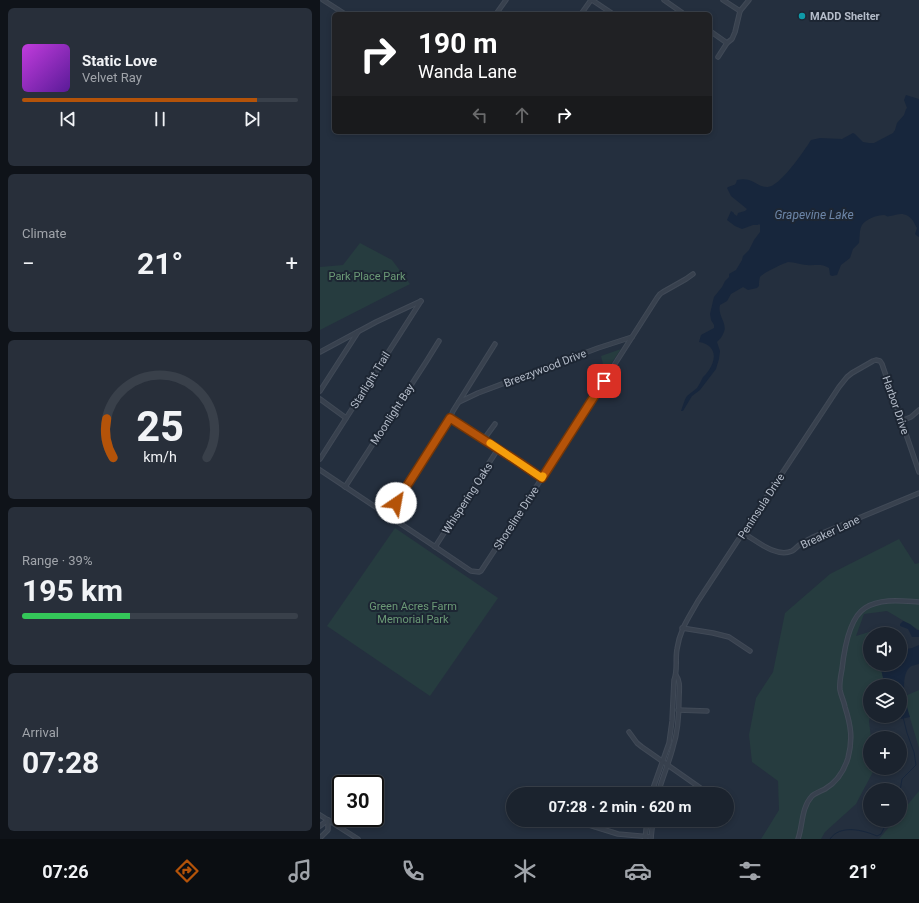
<!DOCTYPE html>
<meta charset="utf-8">
<style>
body{margin:0;font-family:Roboto,sans-serif;background:#282f3a;color:#f1f3f6;height:100vh;display:flex;flex-direction:column;font-size:15px;white-space:nowrap}
*{box-sizing:border-box;margin:0}
p{font-size:13px;color:#a0a4aa}
.icon{flex:none;width:22px;height:22px;fill:none;stroke:currentColor;stroke-width:2;stroke-linecap:round;stroke-linejoin:round}
.map{position:relative;flex:1;overflow:hidden}
.side{display:flex;flex-direction:column;gap:8px;padding:8px;background:#0f1319;width:320px}
.side>*{flex:none}
.top-card{position:absolute;left:12px;top:12px;width:380px;height:122px;border-radius:6px;box-shadow:0 2px 6px #0003,0 0 0 1px #39404a;background:#202124;color:#fff;overflow:hidden}
.buttons{position:absolute;left:543px;top:627px;display:grid;gap:8px}
.buttons a{display:grid;place-items:center;width:44px;height:44px;border-radius:50%;background:#1b232e;box-shadow:0 2px 6px #0003,0 0 0 1px #39404a;font-size:20px}
.speed{position:absolute;left:12px;top:775px;display:flex;gap:8px;font-size:20px;font-weight:700;text-align:center}
.speed>*{display:grid;place-content:center;width:52px;height:52px;border-radius:50%;background:#1b232e;box-shadow:0 2px 6px #0003,0 0 0 1px #39404a;line-height:1}
.speed .limit{border:2px solid #111;border-radius:6px;background:#fff;color:#111}
.pin{position:absolute;display:grid;place-items:center;width:34px;height:34px;color:#fff;margin:-17px;border-radius:8px;box-shadow:0 2px 6px #0006}
.me{position:absolute;width:44px;margin:-22px;rotate:33deg;stroke-linejoin:round;filter:drop-shadow(0 0 3px #0008)}
.turn{display:flex;align-items:center;gap:14px;height:84px;padding:0 20px;font-size:18px}
.turn .icon{width:52px;height:52px;stroke-width:2.5}
.turn b{display:block;font-size:28px;line-height:34px}
.lanes{display:flex;align-items:center;height:38px;padding:0 20px;background:#0003;justify-content:center;gap:20px;direction:ltr}
.lanes .off{opacity:.35}
.big{font-size:30px;font-weight:700;line-height:1.1}
.side .tile{flex:1;display:flex;flex-direction:column;justify-content:center;gap:6px;min-width:0;padding:0 14px;border-radius:6px;background:#282f3a}
.side .dial{align-items:center;gap:0}
.dial svg{height:104px;overflow:visible;fill:none;stroke:#39404a;stroke-width:7;stroke-linecap:round;text-anchor:middle}
.dial text{fill:#f1f3f6;stroke:none}
.song{display:flex;align-items:center;gap:12px}
.cover{width:48px;height:48px;border-radius:6px;background:linear-gradient(135deg,hsl(290 70% 55%),hsl(270 70% 35%))}
.played{height:4px;border-radius:2px;background:linear-gradient(90deg,#b45309 85%,#39404a 85%)}
.keys{display:flex;justify-content:space-around;direction:ltr}
.heat{display:flex;justify-content:space-between;align-items:center;font-size:22px;direction:ltr}
.charge{height:6px;border-radius:3px;background:linear-gradient(90deg,#34c759 39%,#39404a 0)}
.trip{position:absolute;left:186px;top:787px;width:228px;height:40px;border-radius:20px;background:#1b232e;box-shadow:0 2px 6px #0003,0 0 0 1px #39404a;font-weight:700;line-height:40px;text-align:center}
.dock{display:flex;height:64px;justify-content:space-around;align-items:center;background:#0b0e12;color:#a0a4aa}
.dock .icon{width:28px;height:28px}
.dock .active{color:#b45309}
.dock b{font-size:18px;color:#f1f3f6}
main{display:flex;flex:1;min-height:0}
.map>svg:first-child{display:block}
.green{fill:#263c3f}
.water{fill:#17263c}
.lines{fill:none;stroke-linecap:round;stroke-linejoin:round}
.stream{stroke:#17263c;stroke-width:1}
.minor-casing{stroke:#414a57;stroke-width:5.5}
.minor{stroke:#38414e;stroke-width:3.5}
.route-casing{stroke:#753606;stroke-width:10}
.route{stroke:#b45309;stroke-width:7}
.slow{stroke:#f59e0b;stroke-width:7}
.culture-dot{fill:#0f9aa8;stroke:#1d2633;stroke-width:1.5}
.labels{text-anchor:middle;stroke-width:4;stroke-linejoin:round;paint-order:stroke}
.poi-label{font-size:11px;font-weight:bold;fill:#b4bcc9;stroke:#1d2633;text-anchor:start}
.park-label{font-size:11px;fill:#6b9a76;stroke:#1d2633}
.street-label{font-size:11px;fill:#b4bcc9;stroke:#1d2633}
.water-label{font-size:12px;font-style:italic;fill:#6d86a8;stroke:#1d2633}
</style>
<main>
<section class="side">
<div class="tile">
<div class="song"><i class="cover"></i><div><b>Static Love</b><p>Velvet Ray</p></div></div>
<div class="played"></div>
<div class="keys"><svg class="icon" aria-label="previous" viewBox="0 0 24 24"><path d="M18 5L8 12l10 7zM5 5v14"/></svg><svg class="icon" aria-label="pause" viewBox="0 0 24 24"><path d="M8 5v14M16 5v14"/></svg><svg class="icon" aria-label="next" viewBox="0 0 24 24"><path d="M6 5l10 7-10 7zM19 5v14"/></svg></div>
</div>
<div class="tile"><p>Climate</p>
<div class="heat"><a>−</a><b class="big">21°</b><a>+</a></div>
</div>
<div class="tile dial"><svg viewBox="0 0 100 80">
<path d="M14 69A42 42 0 1 1 86 69"/>
<path d="M14 69A42 42 0 0 1 9 39" stroke="#b45309"/>
<text x="50" y="56" font-size="32" font-weight="700">25</text>
<text x="50" y="72" font-size="11">km/h</text>
</svg></div>
<div class="tile"><p>Range · 39%</p><b class="big">195 km</b><div class="charge"></div></div>
<div class="tile"><p>Arrival</p><b class="big">07:28</b></div>
</section>
<div class="map">
<svg width="599" height="839" viewBox="0 0 599 839">
<rect width="100%" height="100%" fill="#242f3e"/>
<!-- green -->
<g class="green">
<polygon points="40,243 72,260 90,284 0,330 0,267 23,265"/>
<polygon points="301,349 285,373 281,356"/>
<polygon points="75,528 178,598 110,696 7,626"/>
<polygon points="579,539 595,564 599,563 599,630 567,611 544,614 536,636 559,629 570,634 550,634 550,664 562,664 561,669 563,677 560,686 550,686 550,716 549,721 551,738 550,738 550,768 555,768 536,804 505,832 501,839 441,839 459,810 458,781 432,762 429,735 436,698 453,672 465,613 510,574"/>
<polygon points="599,690 599,748 587,708 585,696"/>
<polygon points="599,791 599,839 559,839 575,820 580,820 580,814"/>
</g>
<!-- water -->
<g class="water">
<path d="M586,95l13,4v138l-2,-1 -2,-2 2,-6c-3,-5 -4,-9 -9,-12 -7,-4 -11,-1 -18,0 -4,1 -2,0 -6,-1 -7,0 -18,4 -22,10 -3,5 -2,13 -3,18l-6,6 -3,9 -9,7 -4,10 -5,1 -2,-1 -1,-7c-8,-5 -14,-2 -22,-3 -6,0 -12,-3 -19,-3 -4,1 -25,11 -28,15 -1,3 -1,6 -1,9l-2,2 -9,2 -5,-3 -12,7 -4,7 -7,4c-3,11 9,19 3,29 -1,3 -4,6 -6,8l3,9 -1,8 -3,10 -16,21 -8,6 -9,15h-2c2,-5 3,-11 6,-15 3,-3 7,-5 10,-8 2,-3 4,-7 6,-11 2,-2 4,-4 6,-7 8,-12 7,-25 -10,-28l2,-7 13,-7v-3l-3,-5 -1,-6 3,-13 1,-4 8,-10 3,-6 4,-4v-3l7,-4 6,-10 1,-4 6,-6 5,-10 6,-8v-7l-1,-1 -1,1h-5l-11,4 -7,-3 -8,-6 4,-9 3,2v1l3,2 1,-3 7,-2 2,-2 -16,-13 -4,-8c3,-3 8,-2 9,-5 1,-1 0,-2 1,-3 4,-1 8,-1 12,0 6,2 11,7 18,7 12,1 37,-36 44,-47l9,-2 22,1 11,-6 2,1 8,8 6,1h5l19,-10 2,-3 2,-7 7,-8 2,-6 1,-1 -3,-8z"/>
<polygon points="583,621 590,624 597,630 599,630 599,637 592,637 588,629 580,626 580,624"/>
<path d="M599,645v19c-3,1 -6,1 -9,3 -11,10 -4,38 0,50l-9,2 -1,-3v-30h-15l-4,-17v-5h19v-14l12,-2z"/>
</g>
<g class="lines">
<!-- stream -->
<g class="stream">
<polyline points="580,791 582,779 596,765 594,752 587,733 583,717"/>
<path d="M510,839c10,-15 33,-9 47,-3l4,-2 7,-14"/>
</g>
<!-- minor casing -->
<g class="minor-casing">
<g id="minor">
<polyline points="3,0 25,14"/>
<polyline points="272,0 293,14"/>
<polyline points="344,0 364,14"/>
<polyline points="403,0 420,11"/>
<polyline points="176,14 186,0"/>
<polyline points="261,14 271,0"/>
<polyline points="390,31 407,43"/>
<polyline points="398,57 407,43 412,39 415,32 420,11 429,0"/>
<polyline points="0,352 56,322 101,301"/>
<polyline points="0,391 38,332"/>
<polyline points="0,399 26,418"/>
<polyline points="139,402 158,393 278,348 312,337"/>
<polyline points="130,418 222,478"/>
<polyline points="581,421 591,417 599,410"/>
<polyline points="164,439 175,424"/>
<polyline points="0,459 101,301"/>
<polyline points="0,470 108,542 151,571 159,572 161,571 222,478 337,298 340,294 343,292 366,279 373,274"/>
<polyline points="25,487 106,362 119,341"/>
<polyline points="68,515 130,418 133,411 175,344"/>
<path d="M423,533c14,8 33,25 49,18 4,-2 6,-6 10,-8 3,-2 8,-4 11,-6l106,-44"/>
<polyline points="115,547 178,449"/>
<polyline points="362,628 393,633 409,637 430,651"/>
<polyline points="358,710 387,711"/>
<polyline points="309,732 317,743 322,747 389,794"/>
<path d="M331,794l18,-51 3,-22 2,-41c4,-10 1,-20 3,-31 3,-20 11,-30 21,-48l141,-214 8,-10 5,-4 21,-12 3,-1 4,1 2,3 37,108"/>
<path d="M338,794c4,-16 11,-31 15,-47 5,-15 6,-32 6,-48 0,-9 2,-17 -3,-24"/>
<polyline points="407,807 411,810"/>
<polyline points="0,815 38,839"/>
<polyline points="253,820 298,834 331,837"/>
<polyline points="0,826 8,820"/>
<polyline points="0,838 8,830 8,820"/>
<polyline points="331,838 333,820"/>
<polyline points="325,839 327,820"/>
<path d="M478,839c5,-14 3,-31 14,-43 3,-3 9,-5 13,-7 12,-7 19,-18 23,-31 5,-19 3,-32 -3,-51 -1,-6 -4,-11 -5,-17 -1,-7 1,-15 2,-21 2,-18 7,-51 23,-61 16,-10 37,-7 54,-6"/>
</g>
</g>
<!-- minor -->
<use href="#minor" class="minor"/>
</g>
<g class="lines">
<!-- route casing -->
<g class="route-casing">
<polyline id="route" points="76,503 130,418 200,463 222,478 284,381"/>
</g>
<!-- route -->
<use href="#route" class="route"/>
<!-- slow -->
<polyline class="slow" points="170,443 222,478 223,476"/>
</g>
<!-- markers -->
<circle class="culture-dot" cx="482" cy="16" r="4"/>
<g class="labels">
<!-- poi labels -->
<g class="poi-label">
<text x="490" y="20">MADD Shelter</text>
</g>
<!-- park labels -->
<g class="park-label">
<text x="47" y="280">Park Place Park</text>
<text x="93" y="610">Green Acres Farm<tspan x="93" dy="13">Memorial Park</tspan></text>
</g>
<!-- street labels -->
<g class="street-label">
<text transform="translate(225 368) rotate(-21)" y="4">Breezywood Drive</text>
<text transform="translate(50 380) rotate(-58)" y="4">Starlight Trail</text>
<text transform="translate(576 405) rotate(71)" y="4">Harbor Drive</text>
<text transform="translate(72 414) rotate(-57)" y="4">Moonlight Bay</text>
<text transform="translate(147 498) rotate(-57)" y="4">Whispering Oaks</text>
<text transform="translate(441 506) rotate(-57)" y="4">Peninsula Drive</text>
<text transform="translate(196 518) rotate(-57)" y="4">Shoreline Drive</text>
<text transform="translate(510 532) rotate(-25)" y="4">Breaker Lane</text>
</g>
<!-- water labels -->
<g class="water-label">
<text x="494" y="219">Grapevine Lake</text>
</g>
</g>
</svg>
<div class="buttons">
<a><svg class="icon" aria-label="sound" viewBox="0 0 24 24"><path d="M4 9h4l5-4v14l-5-4H4zM17 9q2 3 0 6"/></svg></a>
<a><svg class="icon" aria-label="layers" viewBox="0 0 24 24"><path d="M12 4l9 5-9 5-9-5zM3 14l9 5 9-5"/></svg></a>
<a>+</a>
<a>−</a>
</div>
<div class="speed"><div class="limit">30</div></div>
<div class="pin" style="left:284px;top:381px;background:#d93025"><svg class="icon" aria-label="arrive" viewBox="0 0 24 24"><path d="M6 21V4h12l-3 4 3 4H6"/></svg></div>
<svg class="me" style="left:76px;top:503px" viewBox="-20 -20 40 40"><circle r="19" fill="#fff"/><path d="M0-13L10 11 0 6-10 11z" fill="#b45309"/></svg>
<div class="trip">07:28 · 2 min · 620 m</div>
<div class="top-card">
<div class="turn"><svg class="icon" aria-label="right" viewBox="0 0 24 24"><path d="M7 20v-9h11M14 6l5 5-5 5"/></svg><div><b>190 m</b>Wanda Lane</div></div>
<div class="lanes"><svg class="icon off" aria-label="left" viewBox="0 0 24 24"><path d="M17 20v-9H6M10 6l-5 5 5 5"/></svg><svg class="icon off" aria-label="ahead" viewBox="0 0 24 24"><path d="M12 20V5M6 11l6-6 6 6"/></svg><svg class="icon" aria-label="right" viewBox="0 0 24 24"><path d="M7 20v-9h11M14 6l5 5-5 5"/></svg></div>
</div>
</div>
</main>
<nav class="dock">
<b>07:26</b>
<svg class="icon active" aria-label="directions" viewBox="0 0 24 24"><path d="M12 3l9 9-9 9-9-9zM9 14v-3h6M13 9l2 2-2 2"/></svg>
<svg class="icon" aria-label="music" viewBox="0 0 24 24"><path d="M9 18V5l10-2v13"/><circle cx="6" cy="18" r="3"/><circle cx="16" cy="16" r="3"/></svg>
<svg class="icon" aria-label="phone" viewBox="0 0 24 24"><path d="M5 4h4l2 5-3 2q2 4 5 5l2-3 5 2v4C11 20 4 13 5 4z"/></svg>
<svg class="icon" aria-label="climate" viewBox="0 0 24 24"><path d="M12 3v18M4 7l16 10M4 17L20 7"/></svg>
<svg class="icon" aria-label="car" viewBox="0 0 24 24"><path d="M5 17H2v-5l4-1 3-4h7l3 4 3 1v5h-3M9 17h6M6 11h13"/><circle cx="7" cy="17" r="2"/><circle cx="17" cy="17" r="2"/></svg>
<svg class="icon" aria-label="filters" viewBox="0 0 24 24"><path d="M4 7h16M4 17h16"/><circle cx="9" cy="7" r="2"/><circle cx="15" cy="17" r="2"/></svg>
<b>21°</b>
</nav>
